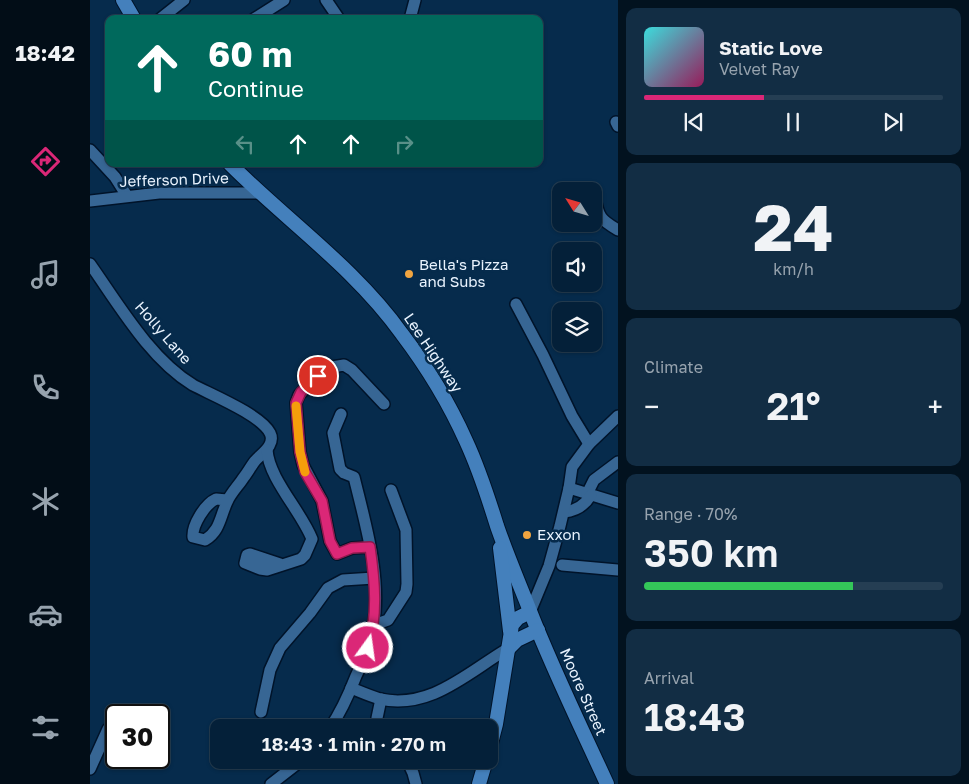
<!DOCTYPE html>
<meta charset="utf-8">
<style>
body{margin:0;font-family:"Golos Text",sans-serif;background:#122d44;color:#f1f3f6;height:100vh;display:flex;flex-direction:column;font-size:19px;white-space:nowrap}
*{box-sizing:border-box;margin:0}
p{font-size:16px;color:#97a3ae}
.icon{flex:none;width:28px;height:28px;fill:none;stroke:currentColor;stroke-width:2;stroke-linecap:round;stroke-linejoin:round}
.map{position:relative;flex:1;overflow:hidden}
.drawer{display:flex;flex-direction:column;gap:8px;padding:8px;background:#02121f;width:351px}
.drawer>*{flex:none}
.top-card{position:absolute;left:15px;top:15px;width:438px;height:152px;border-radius:10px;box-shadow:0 1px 4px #0004,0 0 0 1px #253e53;background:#00695c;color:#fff;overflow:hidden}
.needle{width:32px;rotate:307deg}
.tools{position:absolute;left:462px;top:182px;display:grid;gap:10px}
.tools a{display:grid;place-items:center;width:50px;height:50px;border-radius:10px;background:#042039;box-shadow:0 1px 4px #0004,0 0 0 1px #253e53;font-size:25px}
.speed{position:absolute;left:15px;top:704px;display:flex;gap:10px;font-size:25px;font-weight:700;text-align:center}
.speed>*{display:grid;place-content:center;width:65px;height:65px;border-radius:50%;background:#042039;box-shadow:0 1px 4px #0004,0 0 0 1px #253e53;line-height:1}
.speed .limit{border:2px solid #111;border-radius:8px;background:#fff;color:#111}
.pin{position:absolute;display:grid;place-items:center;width:42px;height:42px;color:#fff;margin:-21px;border:2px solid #fff;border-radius:50%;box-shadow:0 1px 5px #0007}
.me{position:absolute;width:55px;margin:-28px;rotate:14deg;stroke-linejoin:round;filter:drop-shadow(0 0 4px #0008)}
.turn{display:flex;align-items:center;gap:18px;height:105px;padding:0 20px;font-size:22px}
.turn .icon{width:65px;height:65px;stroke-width:2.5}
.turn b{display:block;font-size:35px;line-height:42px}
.lanes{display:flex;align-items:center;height:48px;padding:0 20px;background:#0003;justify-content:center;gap:25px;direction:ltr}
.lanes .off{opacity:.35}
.big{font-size:38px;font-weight:600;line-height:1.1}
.drawer .widget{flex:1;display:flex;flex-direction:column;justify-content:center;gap:8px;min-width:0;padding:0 18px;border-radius:10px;background:#122d44}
.drawer .dial{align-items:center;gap:0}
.dial b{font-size:65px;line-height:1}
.song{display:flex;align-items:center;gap:15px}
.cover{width:60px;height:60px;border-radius:8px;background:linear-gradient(135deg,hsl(180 70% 55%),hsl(330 70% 35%))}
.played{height:5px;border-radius:2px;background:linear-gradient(90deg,#db2777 40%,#253e53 40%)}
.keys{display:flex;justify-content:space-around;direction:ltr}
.heat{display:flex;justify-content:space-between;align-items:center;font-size:28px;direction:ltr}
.charge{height:8px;border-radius:4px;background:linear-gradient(90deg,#34c759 70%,#253e53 0)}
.trip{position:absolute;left:120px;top:719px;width:288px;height:50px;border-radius:10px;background:#042039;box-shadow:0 1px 4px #0004,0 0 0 1px #253e53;font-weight:600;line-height:50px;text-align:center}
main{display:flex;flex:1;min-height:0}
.dock{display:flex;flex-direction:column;width:90px;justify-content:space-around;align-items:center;background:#020d17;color:#97a3ae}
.dock .icon{width:35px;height:35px}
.dock .selected{color:#db2777}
.dock b{font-size:22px;color:#f1f3f6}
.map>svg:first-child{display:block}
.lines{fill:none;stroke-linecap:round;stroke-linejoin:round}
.minor-casing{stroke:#001329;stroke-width:14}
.major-casing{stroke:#001329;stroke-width:16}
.minor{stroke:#376694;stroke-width:11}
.major{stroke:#4480bc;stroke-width:14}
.route-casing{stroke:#8e194d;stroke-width:12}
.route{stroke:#db2777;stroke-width:9}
.slow{stroke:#f59e0b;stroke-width:9}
.poi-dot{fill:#f1a540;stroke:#062b4c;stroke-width:2}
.labels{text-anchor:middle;stroke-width:5;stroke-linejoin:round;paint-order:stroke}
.street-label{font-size:15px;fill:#e9f3fe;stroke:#062b4c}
.poi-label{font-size:15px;fill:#e9f3fe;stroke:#062b4c;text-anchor:start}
</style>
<main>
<nav class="dock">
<b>18:42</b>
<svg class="icon selected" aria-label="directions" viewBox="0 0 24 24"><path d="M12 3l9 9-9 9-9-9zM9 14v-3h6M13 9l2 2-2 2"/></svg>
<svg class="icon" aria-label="music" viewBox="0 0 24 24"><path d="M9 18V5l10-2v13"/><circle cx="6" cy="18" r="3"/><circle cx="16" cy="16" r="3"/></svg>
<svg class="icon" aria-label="phone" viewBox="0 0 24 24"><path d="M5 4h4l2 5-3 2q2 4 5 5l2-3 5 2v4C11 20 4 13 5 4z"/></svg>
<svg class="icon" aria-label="climate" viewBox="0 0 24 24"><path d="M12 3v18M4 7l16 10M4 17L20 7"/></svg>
<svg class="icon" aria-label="car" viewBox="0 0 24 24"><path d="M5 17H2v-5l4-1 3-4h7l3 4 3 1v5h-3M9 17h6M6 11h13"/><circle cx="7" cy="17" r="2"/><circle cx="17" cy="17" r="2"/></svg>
<svg class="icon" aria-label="filters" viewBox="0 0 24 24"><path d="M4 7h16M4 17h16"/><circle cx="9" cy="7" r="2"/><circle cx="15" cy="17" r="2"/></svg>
</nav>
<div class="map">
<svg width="528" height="784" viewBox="0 0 528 784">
<rect width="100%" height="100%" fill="#062b4c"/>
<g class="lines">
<!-- minor casing -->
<g class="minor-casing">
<g id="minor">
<polyline points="236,0 249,19"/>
<polyline points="70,19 94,0"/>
<polyline points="164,19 194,0"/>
<polyline points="320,19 325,0"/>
<polyline points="526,122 528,126"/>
<polyline points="0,150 25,177 37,196"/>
<path d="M505,197c3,20 6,23 23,33"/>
<polyline points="0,201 69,193 170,193"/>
<path d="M0,264c29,41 60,95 103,121 19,10 68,30 77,48 6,12 -9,21 -15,28 -4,5 -7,11 -11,16 -5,8 -14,17 -17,25 -7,15 -7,29 -22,38l-12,-3c-1,-12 12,-33 23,-38l11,1"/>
<polyline points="426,304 453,355 482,416 499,444"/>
<path d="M177,450c2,29 34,61 45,89l-7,16 -4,4 -34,11 -7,-1 -15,-6 2,-8 3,-1 30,10"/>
<polyline points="479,488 528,503"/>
<polyline points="497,494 504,480 528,462"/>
<path d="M474,512c11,-1 21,-7 27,-17"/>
<polyline points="280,547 262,548 247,554 240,541 232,501 213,465 210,452 206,403 209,395 228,376 242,367 254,365 262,370 294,404"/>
<polyline points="472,565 528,570"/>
<polyline points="440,612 459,566 470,526 479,488 482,467 499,444 528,416"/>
<polyline points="284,625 298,620 316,592 317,584 316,530 301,490"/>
<path d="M261,688c10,4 19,8 29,11 51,11 88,-27 129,-51"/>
<polyline points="171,712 180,670 190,648 220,613 238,588 253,580 284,578"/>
<path d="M240,728c11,-16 19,-34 26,-52 7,-15 14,-30 17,-47 9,-50 -7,-103 -19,-152l-10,-4 -4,-4 -7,-36 8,-19"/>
<polyline points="289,728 287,718 291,699"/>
<polyline points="317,760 323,773 326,784"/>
<polyline points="0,769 18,729 26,725"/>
<polyline points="181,784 212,760"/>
</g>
</g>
<!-- major casing -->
<g class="major-casing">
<g id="major">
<polyline points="33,0 44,19"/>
<path d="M140,164c57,57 125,104 172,170 25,33 47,69 64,107 13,28 22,56 31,85 10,29 22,57 33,85 23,59 51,116 77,173"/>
<polyline points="410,548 420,631"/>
<polyline points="419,648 427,640 448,630"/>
<polyline points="399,751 406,724 422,625 428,618 440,612"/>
<polyline points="389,784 396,760"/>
</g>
</g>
<!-- minor -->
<use href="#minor" class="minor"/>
<!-- major -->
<use href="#major" class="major"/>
</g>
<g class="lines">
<!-- route casing -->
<g class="route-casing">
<path id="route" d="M228,376l-17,16 -5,11 4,49 5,20 17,29 8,40 7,13 15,-6 18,-1c5,35 8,67 -2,101"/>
</g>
<!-- route -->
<use href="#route" class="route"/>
<!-- slow -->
<polyline class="slow" points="206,406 210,452 215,472"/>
</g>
<!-- markers -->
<g class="poi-dot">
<circle cx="319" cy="274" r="5"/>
<circle cx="437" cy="535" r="5"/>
</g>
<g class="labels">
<!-- street labels -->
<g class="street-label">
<text transform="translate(84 180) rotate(-2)" y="5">Jefferson Drive</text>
<text transform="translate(73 333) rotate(49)" y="5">Holly Lane</text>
<text transform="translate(343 353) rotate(56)" y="5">Lee Highway</text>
<text transform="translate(493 692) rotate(66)" y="5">Moore Street</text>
</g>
<!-- poi labels -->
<g class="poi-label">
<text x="329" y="270">Bella's Pizza<tspan x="329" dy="17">and Subs</tspan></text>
<text x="447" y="540">Exxon</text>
</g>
</g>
</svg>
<div class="tools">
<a><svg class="needle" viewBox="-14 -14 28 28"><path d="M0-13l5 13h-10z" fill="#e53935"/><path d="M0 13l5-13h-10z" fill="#97a3ae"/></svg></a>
<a><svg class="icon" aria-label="sound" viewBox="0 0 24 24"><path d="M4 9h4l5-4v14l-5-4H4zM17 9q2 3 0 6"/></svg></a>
<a><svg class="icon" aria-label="layers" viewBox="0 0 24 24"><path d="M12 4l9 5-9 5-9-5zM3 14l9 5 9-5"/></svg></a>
</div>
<div class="speed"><div class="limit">30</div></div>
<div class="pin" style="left:228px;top:376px;background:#d93025"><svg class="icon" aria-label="arrive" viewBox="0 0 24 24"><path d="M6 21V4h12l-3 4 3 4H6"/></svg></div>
<svg class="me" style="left:278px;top:648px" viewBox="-20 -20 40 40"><circle r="17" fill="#db2777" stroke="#fff" stroke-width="3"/><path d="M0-11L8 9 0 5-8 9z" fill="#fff"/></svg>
<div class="trip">18:43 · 1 min · 270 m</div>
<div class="top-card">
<div class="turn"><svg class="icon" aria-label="ahead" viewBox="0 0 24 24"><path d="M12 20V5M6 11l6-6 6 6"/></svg><div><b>60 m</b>Continue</div></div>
<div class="lanes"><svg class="icon off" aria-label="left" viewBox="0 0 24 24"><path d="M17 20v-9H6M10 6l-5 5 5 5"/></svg><svg class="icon" aria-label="ahead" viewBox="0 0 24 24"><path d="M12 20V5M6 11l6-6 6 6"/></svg><svg class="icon" aria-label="ahead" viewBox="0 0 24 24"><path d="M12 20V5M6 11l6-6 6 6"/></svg><svg class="icon off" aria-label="right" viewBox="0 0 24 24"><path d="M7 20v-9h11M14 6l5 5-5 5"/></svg></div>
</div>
</div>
<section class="drawer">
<div class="widget">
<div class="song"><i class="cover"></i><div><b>Static Love</b><p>Velvet Ray</p></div></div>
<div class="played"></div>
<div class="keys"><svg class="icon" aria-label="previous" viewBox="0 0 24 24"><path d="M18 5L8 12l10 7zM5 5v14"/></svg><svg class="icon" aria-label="pause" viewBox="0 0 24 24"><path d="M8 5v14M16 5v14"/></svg><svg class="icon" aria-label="next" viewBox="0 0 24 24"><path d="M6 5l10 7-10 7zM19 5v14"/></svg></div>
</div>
<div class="widget dial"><b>24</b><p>km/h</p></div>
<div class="widget"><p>Climate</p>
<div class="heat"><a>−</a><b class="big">21°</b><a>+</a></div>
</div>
<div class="widget"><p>Range · 70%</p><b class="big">350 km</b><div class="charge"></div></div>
<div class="widget"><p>Arrival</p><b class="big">18:43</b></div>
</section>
</main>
